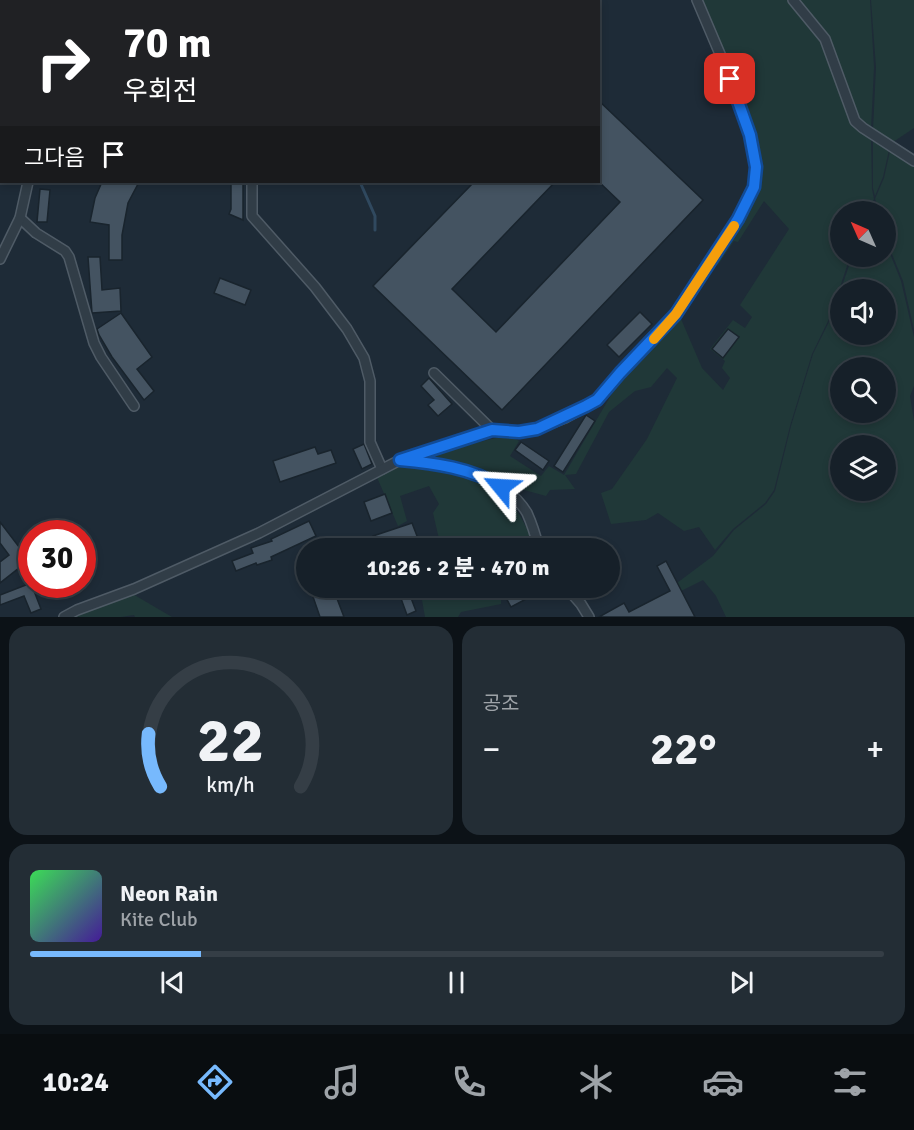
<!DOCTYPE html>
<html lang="ko">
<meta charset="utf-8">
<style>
body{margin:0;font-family:Signika,"Noto Sans KR",sans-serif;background:#232d35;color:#f1f3f6;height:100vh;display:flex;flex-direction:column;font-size:22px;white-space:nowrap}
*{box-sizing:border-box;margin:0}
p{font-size:20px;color:#9ea3a8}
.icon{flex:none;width:33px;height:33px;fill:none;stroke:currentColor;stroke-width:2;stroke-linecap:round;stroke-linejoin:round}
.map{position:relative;height:617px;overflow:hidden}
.sheet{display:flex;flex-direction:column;gap:9px;padding:9px;background:#0c1217;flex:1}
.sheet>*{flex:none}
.banner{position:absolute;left:0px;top:0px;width:600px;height:183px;box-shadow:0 3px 9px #0003,0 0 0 2px #353e46;background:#202124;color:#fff;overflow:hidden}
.needle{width:39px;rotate:315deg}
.tools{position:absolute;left:830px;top:201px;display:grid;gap:12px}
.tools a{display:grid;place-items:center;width:66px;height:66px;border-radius:50%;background:#162029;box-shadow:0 3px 9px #0003,0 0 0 2px #353e46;font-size:30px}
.speed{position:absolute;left:18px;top:520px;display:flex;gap:12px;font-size:30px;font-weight:700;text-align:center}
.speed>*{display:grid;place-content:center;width:78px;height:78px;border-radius:50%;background:#162029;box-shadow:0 3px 9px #0003,0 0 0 2px #353e46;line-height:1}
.speed .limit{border:9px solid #d22;background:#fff;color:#111}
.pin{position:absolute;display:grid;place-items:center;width:51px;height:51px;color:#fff;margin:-26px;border-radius:12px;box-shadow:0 3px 9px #0006}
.me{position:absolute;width:66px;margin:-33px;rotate:297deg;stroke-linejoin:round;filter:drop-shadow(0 0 4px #0008)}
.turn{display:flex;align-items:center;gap:21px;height:126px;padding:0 24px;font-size:27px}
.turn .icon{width:78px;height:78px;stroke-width:2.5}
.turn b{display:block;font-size:42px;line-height:51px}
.then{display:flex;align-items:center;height:57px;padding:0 24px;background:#0003;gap:12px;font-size:22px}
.big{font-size:45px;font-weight:800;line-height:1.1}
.sheet .widget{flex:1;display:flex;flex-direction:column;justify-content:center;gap:9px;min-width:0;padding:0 21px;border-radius:18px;background:#232d35}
.sheet .dial{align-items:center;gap:0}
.dial svg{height:156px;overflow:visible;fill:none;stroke:#353e46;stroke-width:7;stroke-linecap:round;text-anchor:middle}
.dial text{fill:#f1f3f6;stroke:none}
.song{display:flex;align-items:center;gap:18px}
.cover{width:72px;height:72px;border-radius:9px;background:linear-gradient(135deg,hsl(130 70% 55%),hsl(260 70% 35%))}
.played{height:6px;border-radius:3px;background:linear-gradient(90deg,#77b9fd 20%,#353e46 20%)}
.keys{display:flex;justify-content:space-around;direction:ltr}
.heat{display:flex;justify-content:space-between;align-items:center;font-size:33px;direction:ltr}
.sheet .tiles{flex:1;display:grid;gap:9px;grid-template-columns:1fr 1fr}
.widget:last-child{grid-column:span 2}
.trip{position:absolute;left:296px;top:538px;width:324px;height:60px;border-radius:30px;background:#162029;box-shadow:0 3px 9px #0003,0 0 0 2px #353e46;font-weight:800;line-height:60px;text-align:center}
.tabs{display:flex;height:96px;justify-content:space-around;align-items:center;background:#090d10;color:#9ea3a8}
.tabs .icon{width:42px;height:42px}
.tabs .on{color:#77b9fd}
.tabs b{font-size:27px;color:#f1f3f6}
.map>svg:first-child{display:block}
.green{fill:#203838;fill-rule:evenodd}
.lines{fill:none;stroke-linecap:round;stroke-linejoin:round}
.stream{stroke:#30495f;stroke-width:3}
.building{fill:#445361;stroke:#19242d;stroke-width:1.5}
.street-casing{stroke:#4f5b66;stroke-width:12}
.street{stroke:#313d47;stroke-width:9}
.route-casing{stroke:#114b97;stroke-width:15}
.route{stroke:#1a73e8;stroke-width:10}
.slow{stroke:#f59e0b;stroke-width:10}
</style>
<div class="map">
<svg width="914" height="617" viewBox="0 0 914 617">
<rect width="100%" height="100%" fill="#1e2b37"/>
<!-- green -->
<g class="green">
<path d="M702,0h88l32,40 31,82 18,15 1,52 2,10 -6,12 -28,1v44l10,1 -20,60 -18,37 -22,72 -16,64 -9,13 -32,26 -18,21 -16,-23 -15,4 -26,-18 -12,7 -35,4 -10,-31 11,-4 35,-50 30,-61 -10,-10 -16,19 -16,4 -26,21 -33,62 -11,1 10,14 -25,1 -4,6 -129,-36 1,-3 90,-22 11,6 -9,15 31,20 8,-10 15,9 53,-90 64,-66 21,49 21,22 7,-12 -8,-10 3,-7 -15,-12 23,-29 12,8 7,-11 -12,-12 49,-76 -25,-28 -26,41 -4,-1 -16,24 -4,-1c17,-27 44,-57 45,-89z"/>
<polygon points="798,0 870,0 874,67 871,129 860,121 851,102 831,44"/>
<polygon points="871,0 914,0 914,128 893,142 873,130 876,67"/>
<polygon points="873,140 889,150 883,177 875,196 873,188"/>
<polygon points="890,151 914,166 914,330 903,281 885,237 885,212 880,211 875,199 884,178"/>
<path d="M885,241l16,40 13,56v49l-4,10 4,25v196h-188l-10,-21 -13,-16 -22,11 -4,-8 36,-27 21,-26 32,-26 9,-13 16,-65 22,-72 18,-36 21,-61 33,-1zM840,290h45v44h-45zM840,368h45v44h-45zM840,446h45v44h-45z"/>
<path d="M401,463c70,12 108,11 134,86h-102l6,-10 -6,-26 6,-9 -10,-18 -29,10 7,25 -9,5 -22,-51z"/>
<polygon points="426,588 515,588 501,596 501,604 461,612 458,617 425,617 422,600 429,597"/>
<polygon points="131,593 172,617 135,617 134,615 121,617 70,617"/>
</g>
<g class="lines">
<!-- stream -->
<g class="stream">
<polyline points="266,0 266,2"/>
<polyline points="425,0 426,2"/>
<polyline points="360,182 375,216 375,230"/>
</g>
</g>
<!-- building -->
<g class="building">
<polygon points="598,100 703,200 502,410 373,286 474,182 555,182 452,289 496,332 620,202 598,181"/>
<polygon points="102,182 139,182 128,203 122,235 122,260 109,260 109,225 90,222 95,198"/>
<polygon points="231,182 243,182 243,220 229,214 231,209"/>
<polygon points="40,189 50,190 47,222 37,222"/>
<polygon points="88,257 100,257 102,290 120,288 121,311 92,313"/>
<polygon points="220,278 251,290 245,305 214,293"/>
<polygon points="640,312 652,324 619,357 607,345"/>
<polygon points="121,313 152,357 137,369 154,391 144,400 112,357 99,335 97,329"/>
<polygon points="728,329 739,337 723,358 712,349"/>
<polygon points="429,378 452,404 438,416 428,405 434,400 421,386"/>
<polygon points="586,415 595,421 563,472 554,466"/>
<polygon points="521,442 549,461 543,470 515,450"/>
<polygon points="364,444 372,464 362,469 353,449"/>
<polygon points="315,447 318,454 331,450 336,463 280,482 273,461"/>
<polygon points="385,494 392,513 371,521 364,502"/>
<polygon points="309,521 316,536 271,557 272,560 257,565 256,563 236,571 232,561 253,553 251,548 272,541 271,539"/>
<polygon points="0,522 29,560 0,583 0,562 9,555 0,543"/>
<polygon points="412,523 422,549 374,549 371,541 374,539 373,536"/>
<polygon points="666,561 695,617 599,617 624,603 629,612 670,591 657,566"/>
<polygon points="31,583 41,609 31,613 24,596 0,605 0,595"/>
<polygon points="310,588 333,588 344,617 320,617"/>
<polygon points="520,588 547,588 511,607 505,596"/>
<polygon points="408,590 416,611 407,615 399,593"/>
</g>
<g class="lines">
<!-- street casing -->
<g class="street-casing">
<g id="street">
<polyline points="138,0 140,2"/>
<polyline points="793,0 825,39 855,121 863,128 914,161"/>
<polyline points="27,2 28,0"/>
<polyline points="252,182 252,216 315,287 347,329 364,358 370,381 370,442 382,469"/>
<polyline points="20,218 36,233 65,251 69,257 94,343 101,357 134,406"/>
<polyline points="0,259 20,218 28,182"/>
<polyline points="434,373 492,430"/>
<path d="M406,461c40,3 99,14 121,52 5,11 9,24 12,36"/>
<polyline points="567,588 581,604 589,617"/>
<polyline points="64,617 77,610 134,589 259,533 400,460 492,430 519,432 537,429 565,418 597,400 619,373 676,314 738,219 754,187 756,167 750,135 737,94 697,0"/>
</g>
</g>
<!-- street -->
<use href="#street" class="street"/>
</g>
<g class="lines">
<!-- route casing -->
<g class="route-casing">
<path id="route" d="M501,487c-28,-19 -68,-24 -101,-27l92,-30 27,2 18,-3 49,-23 11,-6 23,-27 56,-59 62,-95 16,-32 2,-20 -6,-32 -20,-56"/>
</g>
<!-- route -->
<use href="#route" class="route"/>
<!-- slow -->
<polyline class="slow" points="654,339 676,314 734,226"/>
</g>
</svg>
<div class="tools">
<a><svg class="needle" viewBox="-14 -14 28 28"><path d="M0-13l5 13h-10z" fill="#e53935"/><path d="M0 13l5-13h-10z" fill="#9ea3a8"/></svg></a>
<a><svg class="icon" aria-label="sound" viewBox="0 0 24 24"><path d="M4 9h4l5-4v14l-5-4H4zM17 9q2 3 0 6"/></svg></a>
<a><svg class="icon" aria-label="search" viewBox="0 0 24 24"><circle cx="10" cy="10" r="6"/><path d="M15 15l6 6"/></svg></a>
<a><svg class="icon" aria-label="layers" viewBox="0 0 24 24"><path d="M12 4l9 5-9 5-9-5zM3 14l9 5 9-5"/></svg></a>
</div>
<div class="speed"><div class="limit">30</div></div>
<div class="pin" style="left:730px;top:79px;background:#d93025"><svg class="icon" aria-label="arrive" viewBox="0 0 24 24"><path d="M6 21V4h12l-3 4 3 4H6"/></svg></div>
<svg class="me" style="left:501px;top:487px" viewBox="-20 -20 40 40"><path d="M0-17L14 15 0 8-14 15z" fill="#1a73e8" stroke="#fff" stroke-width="4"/></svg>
<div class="trip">10:26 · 2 분 · 470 m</div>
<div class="banner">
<div class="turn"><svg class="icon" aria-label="right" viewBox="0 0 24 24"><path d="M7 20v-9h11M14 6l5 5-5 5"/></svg><div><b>70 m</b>우회전</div></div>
<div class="then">그다음<svg class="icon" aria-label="arrive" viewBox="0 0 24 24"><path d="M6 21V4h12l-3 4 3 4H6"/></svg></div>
</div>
</div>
<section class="sheet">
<div class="tiles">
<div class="widget dial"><svg viewBox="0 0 100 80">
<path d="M14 69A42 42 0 1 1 86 69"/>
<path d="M14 69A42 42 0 0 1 8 42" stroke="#77b9fd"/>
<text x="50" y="56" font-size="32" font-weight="700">22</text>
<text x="50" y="72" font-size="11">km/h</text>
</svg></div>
<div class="widget"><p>공조</p>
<div class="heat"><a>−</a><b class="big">22°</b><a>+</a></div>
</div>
<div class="widget">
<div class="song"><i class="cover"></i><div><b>Neon Rain</b><p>Kite Club</p></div></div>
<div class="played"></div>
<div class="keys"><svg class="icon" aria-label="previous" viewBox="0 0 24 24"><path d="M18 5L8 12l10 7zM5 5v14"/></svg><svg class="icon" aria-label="pause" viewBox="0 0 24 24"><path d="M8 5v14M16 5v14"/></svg><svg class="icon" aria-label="next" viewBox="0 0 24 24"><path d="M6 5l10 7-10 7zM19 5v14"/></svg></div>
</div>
</div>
</section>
<nav class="tabs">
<b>10:24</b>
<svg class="icon on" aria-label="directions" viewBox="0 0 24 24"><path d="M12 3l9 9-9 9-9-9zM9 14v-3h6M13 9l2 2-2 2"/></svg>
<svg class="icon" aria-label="music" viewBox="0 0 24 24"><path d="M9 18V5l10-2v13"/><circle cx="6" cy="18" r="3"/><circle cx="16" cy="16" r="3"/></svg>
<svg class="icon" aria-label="phone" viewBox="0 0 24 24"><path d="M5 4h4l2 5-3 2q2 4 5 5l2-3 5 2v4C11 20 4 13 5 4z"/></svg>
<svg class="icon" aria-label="climate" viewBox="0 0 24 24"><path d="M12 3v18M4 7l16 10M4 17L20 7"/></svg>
<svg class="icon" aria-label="car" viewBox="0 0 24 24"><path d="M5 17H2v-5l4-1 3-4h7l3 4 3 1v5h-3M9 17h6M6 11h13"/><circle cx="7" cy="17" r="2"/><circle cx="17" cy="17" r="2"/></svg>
<svg class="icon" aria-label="filters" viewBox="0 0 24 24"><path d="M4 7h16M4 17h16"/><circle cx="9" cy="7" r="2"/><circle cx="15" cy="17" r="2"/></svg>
</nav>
